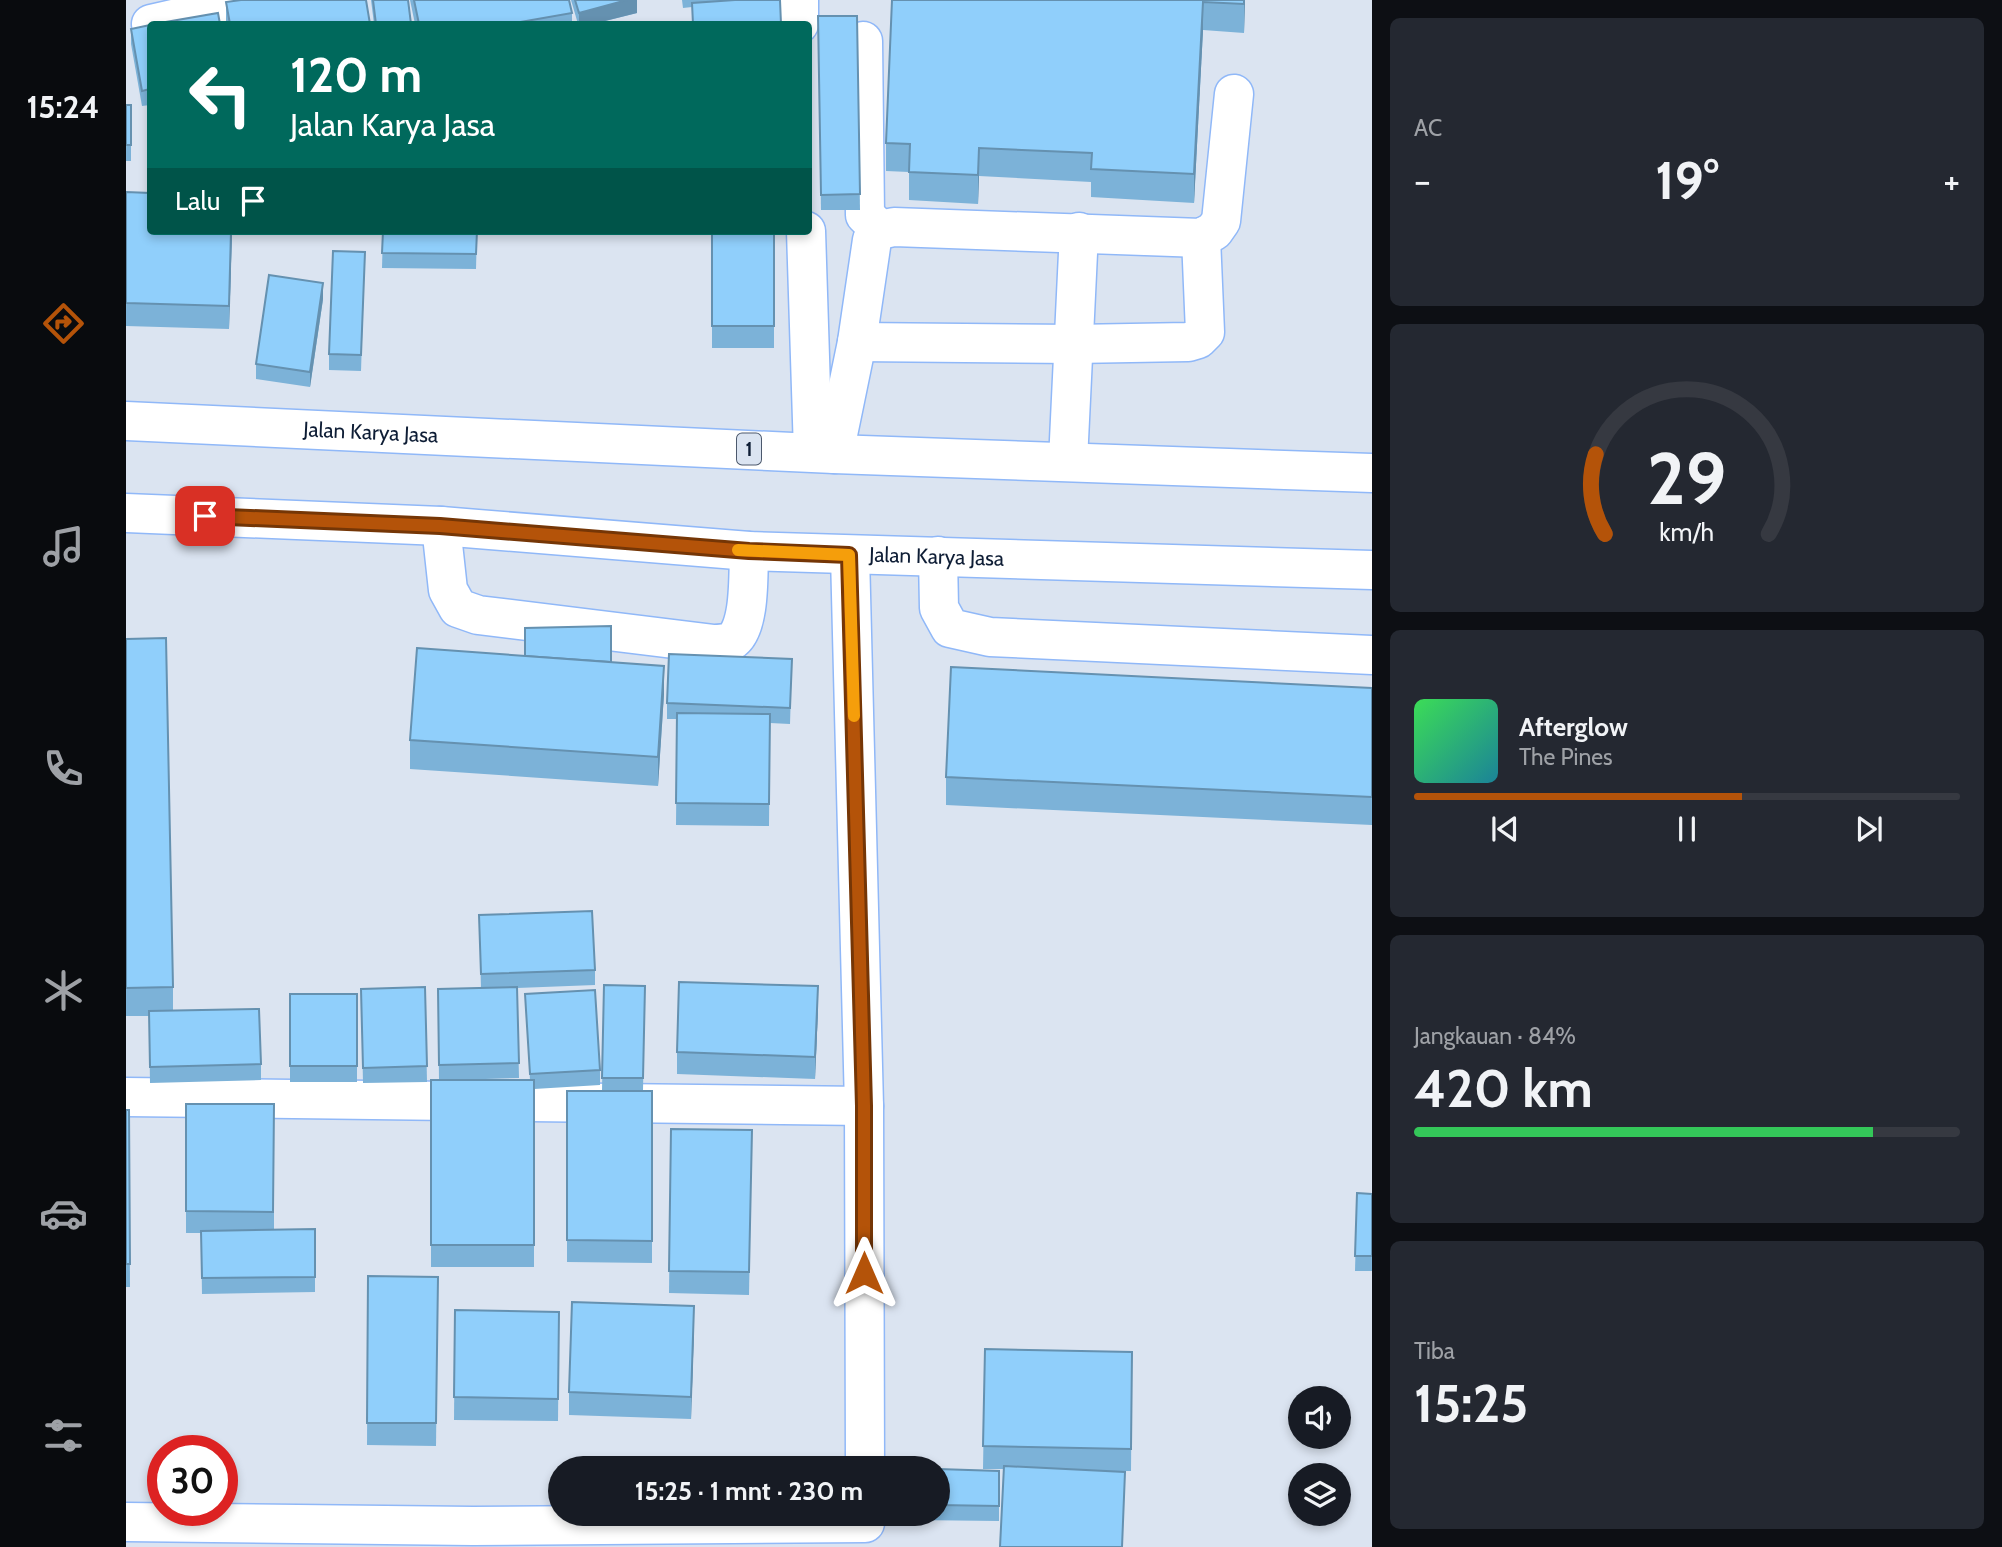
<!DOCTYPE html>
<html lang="id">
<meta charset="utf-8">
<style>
body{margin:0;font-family:Cabin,sans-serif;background:#242831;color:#f1f3f6;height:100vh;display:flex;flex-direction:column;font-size:26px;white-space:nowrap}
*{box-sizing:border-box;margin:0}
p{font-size:23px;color:#9ea1a6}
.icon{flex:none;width:38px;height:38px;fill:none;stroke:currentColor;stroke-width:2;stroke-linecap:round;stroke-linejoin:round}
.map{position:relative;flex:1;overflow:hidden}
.side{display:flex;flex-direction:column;gap:18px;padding:18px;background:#0d0f14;width:630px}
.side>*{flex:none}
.guide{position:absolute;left:21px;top:21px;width:665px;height:214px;border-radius:7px;box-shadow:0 4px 10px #0003;background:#00695c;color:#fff;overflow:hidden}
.buttons{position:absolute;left:1162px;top:1386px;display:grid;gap:14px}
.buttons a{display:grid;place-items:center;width:63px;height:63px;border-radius:50%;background:#171b24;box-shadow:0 4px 10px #0003;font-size:35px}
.speed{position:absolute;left:21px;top:1435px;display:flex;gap:14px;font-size:35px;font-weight:700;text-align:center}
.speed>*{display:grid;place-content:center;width:91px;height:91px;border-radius:50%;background:#171b24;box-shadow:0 4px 10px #0003;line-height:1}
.speed .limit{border:10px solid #d22;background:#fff;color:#111}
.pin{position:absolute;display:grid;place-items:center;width:60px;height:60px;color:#fff;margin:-30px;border-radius:14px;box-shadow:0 4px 10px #0006}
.me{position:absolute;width:77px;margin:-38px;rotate:0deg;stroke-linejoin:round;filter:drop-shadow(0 0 5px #0008)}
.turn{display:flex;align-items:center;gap:24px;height:147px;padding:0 28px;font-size:32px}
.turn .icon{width:91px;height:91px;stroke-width:2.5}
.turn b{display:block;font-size:49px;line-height:60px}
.then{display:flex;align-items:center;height:66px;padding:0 28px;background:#0003;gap:14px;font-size:26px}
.big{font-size:52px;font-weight:700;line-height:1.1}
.side .card{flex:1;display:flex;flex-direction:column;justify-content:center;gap:10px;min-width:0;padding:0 24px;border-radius:10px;background:#242831}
.side .dial{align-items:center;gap:0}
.dial svg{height:182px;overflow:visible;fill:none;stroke:#363941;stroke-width:7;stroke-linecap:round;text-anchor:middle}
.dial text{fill:#f1f3f6;stroke:none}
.song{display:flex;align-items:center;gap:21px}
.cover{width:84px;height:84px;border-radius:10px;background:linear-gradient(135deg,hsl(130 70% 55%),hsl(190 70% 35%))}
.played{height:7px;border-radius:4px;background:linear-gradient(90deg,#b45309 60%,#363941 60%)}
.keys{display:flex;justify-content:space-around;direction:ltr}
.heat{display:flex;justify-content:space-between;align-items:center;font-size:38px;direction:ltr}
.charge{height:10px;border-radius:5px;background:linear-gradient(90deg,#34c759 84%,#363941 0)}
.trip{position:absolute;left:422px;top:1456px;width:402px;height:70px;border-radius:35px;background:#171b24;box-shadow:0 4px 10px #0003;font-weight:700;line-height:70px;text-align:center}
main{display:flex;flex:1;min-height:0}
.tab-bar{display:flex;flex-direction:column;width:126px;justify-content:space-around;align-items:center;background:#090b0e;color:#9ea1a6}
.tab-bar .icon{width:49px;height:49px}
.tab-bar .on{color:#b45309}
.tab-bar b{font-size:32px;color:#f1f3f6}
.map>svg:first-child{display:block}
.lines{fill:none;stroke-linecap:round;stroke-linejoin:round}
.minor-casing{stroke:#90b8f8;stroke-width:41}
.highway-casing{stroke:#90b8f8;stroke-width:41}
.minor{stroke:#fff;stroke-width:38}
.highway{stroke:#fff;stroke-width:38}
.wall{fill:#7cb2d8}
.shaded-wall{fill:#6591b0}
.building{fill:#90cffb;stroke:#6591b0;stroke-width:2}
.route-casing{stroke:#753606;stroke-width:18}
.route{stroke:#b45309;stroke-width:12}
.slow{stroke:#f59e0b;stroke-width:12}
.labels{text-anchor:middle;stroke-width:5;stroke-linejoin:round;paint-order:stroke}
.shield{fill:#dbe4f1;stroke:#4c596d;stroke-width:2}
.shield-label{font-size:19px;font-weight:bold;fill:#0e1d35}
.street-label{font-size:21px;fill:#0e1d35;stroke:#dbe4f1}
</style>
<main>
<nav class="tab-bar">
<b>15:24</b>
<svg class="icon on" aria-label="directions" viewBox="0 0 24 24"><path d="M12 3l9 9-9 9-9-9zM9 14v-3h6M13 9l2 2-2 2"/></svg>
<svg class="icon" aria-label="music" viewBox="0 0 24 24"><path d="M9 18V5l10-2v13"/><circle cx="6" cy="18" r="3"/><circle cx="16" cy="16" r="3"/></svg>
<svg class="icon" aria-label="phone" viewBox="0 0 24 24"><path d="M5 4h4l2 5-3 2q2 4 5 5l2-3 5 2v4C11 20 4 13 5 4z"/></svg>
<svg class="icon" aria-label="climate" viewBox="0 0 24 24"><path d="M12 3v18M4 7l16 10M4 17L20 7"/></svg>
<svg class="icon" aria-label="car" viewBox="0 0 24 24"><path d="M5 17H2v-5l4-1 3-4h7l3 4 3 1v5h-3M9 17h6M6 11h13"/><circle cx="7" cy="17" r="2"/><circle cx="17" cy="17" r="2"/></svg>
<svg class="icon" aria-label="filters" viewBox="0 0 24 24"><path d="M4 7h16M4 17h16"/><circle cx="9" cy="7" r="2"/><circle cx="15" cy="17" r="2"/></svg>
</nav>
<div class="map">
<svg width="1246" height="1547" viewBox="0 0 1246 1547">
<rect width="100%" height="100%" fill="#dbe4f1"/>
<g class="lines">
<!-- minor casing -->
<g class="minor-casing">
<g id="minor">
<polyline points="673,0 673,24"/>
<polyline points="25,24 131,0"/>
<polyline points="737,41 739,215 754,230"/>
<polyline points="680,231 687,452"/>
<polyline points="731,342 948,344 1062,342 1072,339 1079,332 1075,238"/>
<polyline points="708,454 731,342 746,240 754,230 768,227 1075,238 1088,231 1095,221 1108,94"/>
<polyline points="942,461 953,232"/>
<path d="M315,526l7,64 10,18 20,7 236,29c5,0 13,-1 17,-3 20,-11 17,-69 18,-90"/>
<polyline points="724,555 738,1106 739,1468"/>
<polyline points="812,556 813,608 824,628 864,637 1246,655"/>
<polyline points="0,1097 738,1106"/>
<polyline points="0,1522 347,1526 739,1523"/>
</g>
</g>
<!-- highway casing -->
<g class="highway-casing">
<g id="highway">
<path id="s1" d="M0,421l708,33 538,19"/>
<path id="s2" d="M0,513l315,13 308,25 623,19"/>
</g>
</g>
<!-- minor -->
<use href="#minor" class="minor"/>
<!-- highway -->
<use href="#highway" class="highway"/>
</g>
<!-- wall -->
<g class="wall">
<polygon points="245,0 282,0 285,24 248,24"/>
<polygon points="284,0 443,0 446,13 446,24 289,24"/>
<polygon points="445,0 511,0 511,13 467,24 452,24"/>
<polygon points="556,0 654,0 655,24 566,24 566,7 557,8"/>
<polygon points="766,0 1119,0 1118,33 1077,30 1068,203 965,197 965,182 853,176 852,204 783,200 783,172 760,171 760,143"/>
<polygon points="100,2 244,24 100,24"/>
<polygon points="692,16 731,16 734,210 695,210"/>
<polygon points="24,25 24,105 16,106 5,44 5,29"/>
<rect x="0" y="105" width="5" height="56"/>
<polygon points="0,192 106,231 103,329 0,326"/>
<polygon points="257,231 351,231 350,269 256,268"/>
<rect x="586" y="231" width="62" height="117"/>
<polygon points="239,252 235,371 203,370 203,354"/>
<polygon points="197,299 184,387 130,379 130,364"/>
<polygon points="0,639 47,987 47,1010 135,1064 135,1080 24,1083 23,1016 0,1016"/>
<polygon points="666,659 664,724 644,723 643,826 550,825 551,719 541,719 541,703"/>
<polygon points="485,662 538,694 532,786 284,769 284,740"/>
<polygon points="1246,688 1246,825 820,805 820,777"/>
<polygon points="353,915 469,970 469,985 391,988 393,1078 326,1080 404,1080 399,994 474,1070 474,1085 408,1089 408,1267 305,1267 305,1080 313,1080 312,989 355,988"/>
<polygon points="478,985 519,986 517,1091 526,1091 526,1263 441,1262 441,1091 476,1091"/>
<polygon points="299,987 301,1082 237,1083 235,989"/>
<rect x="164" y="994" width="67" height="88"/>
<polygon points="692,1009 689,1079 551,1074 551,1052"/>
<polygon points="60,1104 148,1104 148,1230 189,1229 189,1292 76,1294 75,1233 60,1233"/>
<polygon points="0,1110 3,1110 4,1287 0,1287"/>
<polygon points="545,1129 626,1130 623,1295 543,1293"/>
<polygon points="1231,1193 1246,1194 1246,1271 1229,1271"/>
<polygon points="242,1276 312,1277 310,1446 241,1445"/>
<polygon points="329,1310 433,1312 432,1421 328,1420"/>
<polygon points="568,1328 565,1419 443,1415 443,1392"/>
<polygon points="859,1349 1006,1352 1005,1471 979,1471 999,1494 877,1469 857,1469"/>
<polygon points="812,1469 873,1471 873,1521 786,1520 786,1514 812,1514"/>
</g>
<!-- shaded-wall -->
<g class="shaded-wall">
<polygon points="501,0 511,0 511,13 467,24 453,24 453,13"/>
<polygon points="1118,0 1119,0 1118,33"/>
<polygon points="1077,2 1077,30 1068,203 1068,174"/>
<polygon points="853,148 853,176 852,204 852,175"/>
<polygon points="105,231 106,231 103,329 103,306"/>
<polygon points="197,283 197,299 184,387 184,372"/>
<polygon points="538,666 538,694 532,786 532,757"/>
<polygon points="692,986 692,1009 689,1079 689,1057"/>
<polygon points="568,1306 568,1328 565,1419 565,1397"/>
</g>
<!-- building -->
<g class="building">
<polygon points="115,0 240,0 244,24 104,24 100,2"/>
<polygon points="247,0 282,0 285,24 250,24"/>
<polygon points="288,0 443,0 446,13 383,24 293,24"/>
<polygon points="449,0 501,0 453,13"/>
<polygon points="609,0 654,0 655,24 567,24 566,3"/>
<polygon points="766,0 1118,0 1118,4 1077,2 1068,174 965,169 966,153 853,148 852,175 783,172 784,144 760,143"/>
<polygon points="92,13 94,24 28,24"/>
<polygon points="692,16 731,16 734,194 695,195"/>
<polygon points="24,25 24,89 16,91 5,29"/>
<rect x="0" y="105" width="5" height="40"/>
<polygon points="0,192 24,193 24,231 105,231 103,306 0,303"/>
<polygon points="257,231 351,231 350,254 256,253"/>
<rect x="586" y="231" width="62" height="95"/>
<polygon points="207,251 239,252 235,355 203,354"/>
<polygon points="143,275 197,283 184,372 130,364"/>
<polygon points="485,626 485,662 399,656 399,628"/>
<polygon points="40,638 47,987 0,988 0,639"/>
<polygon points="291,648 538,666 532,757 284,740"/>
<polygon points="543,654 666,659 664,708 541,703"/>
<polygon points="825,667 1246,688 1246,797 820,777"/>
<polygon points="551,713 644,714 643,804 550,803"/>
<polygon points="466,911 469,970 355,974 353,915"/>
<polygon points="553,982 692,986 689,1057 551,1052"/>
<polygon points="478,985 519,986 517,1078 476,1078"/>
<polygon points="299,987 301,1066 237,1068 235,989"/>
<polygon points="391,987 393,1063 313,1065 312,989"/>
<polygon points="469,990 474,1070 404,1074 399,994"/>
<rect x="164" y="994" width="67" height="72"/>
<polygon points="133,1009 135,1064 24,1067 23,1011"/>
<rect x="305" y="1080" width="103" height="165"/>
<polygon points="441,1091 526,1091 526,1241 441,1240"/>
<polygon points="60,1104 148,1104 147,1212 60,1211"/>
<polygon points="0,1110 3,1110 4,1264 0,1264"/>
<polygon points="545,1129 626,1130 623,1272 543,1271"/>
<polygon points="1231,1193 1246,1194 1246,1256 1229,1256"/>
<polygon points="189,1229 189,1277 76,1278 75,1231"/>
<polygon points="242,1276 312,1277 310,1423 241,1423"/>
<polygon points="446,1302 568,1306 565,1397 443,1392"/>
<polygon points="329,1310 433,1312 432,1399 328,1397"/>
<polygon points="859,1349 1006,1352 1005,1449 857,1446"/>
<polygon points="878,1466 999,1472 996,1547 874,1547"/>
<polygon points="812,1469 873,1471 873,1506 812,1505"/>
</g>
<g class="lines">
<!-- route casing -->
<g class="route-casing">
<polyline id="route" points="79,516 314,526 623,551 723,555 738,1106 738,1273"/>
</g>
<!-- route -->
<use href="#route" class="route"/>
<!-- slow -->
<polyline class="slow" points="612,550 723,555 728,716"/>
</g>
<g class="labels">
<!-- shield labels -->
<rect class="shield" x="611" y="433.5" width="24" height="31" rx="5"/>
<g class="shield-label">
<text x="623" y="456">1</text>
</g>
<!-- street labels -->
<g class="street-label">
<text dy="7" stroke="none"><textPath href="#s1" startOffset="245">Jalan Karya Jasa</textPath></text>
<text dy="7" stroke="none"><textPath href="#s2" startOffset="812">Jalan Karya Jasa</textPath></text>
</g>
</g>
</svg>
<div class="buttons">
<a><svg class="icon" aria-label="sound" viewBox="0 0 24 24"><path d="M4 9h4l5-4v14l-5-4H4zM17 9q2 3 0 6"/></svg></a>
<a><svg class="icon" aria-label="layers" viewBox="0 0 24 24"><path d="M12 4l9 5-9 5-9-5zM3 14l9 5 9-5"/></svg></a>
</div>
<div class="speed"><div class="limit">30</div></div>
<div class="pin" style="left:79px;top:516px;background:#d93025"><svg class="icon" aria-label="arrive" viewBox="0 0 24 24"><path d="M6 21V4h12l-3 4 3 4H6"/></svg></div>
<svg class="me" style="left:738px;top:1273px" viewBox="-20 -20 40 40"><path d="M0-17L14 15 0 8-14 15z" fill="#b45309" stroke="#fff" stroke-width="4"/></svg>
<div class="trip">15:25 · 1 mnt · 230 m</div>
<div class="guide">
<div class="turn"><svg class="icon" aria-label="left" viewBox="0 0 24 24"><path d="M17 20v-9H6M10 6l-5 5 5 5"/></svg><div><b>120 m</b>Jalan Karya Jasa</div></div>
<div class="then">Lalu<svg class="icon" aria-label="arrive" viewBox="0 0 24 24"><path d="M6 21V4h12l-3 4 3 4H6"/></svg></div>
</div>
</div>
<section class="side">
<div class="card"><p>AC</p>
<div class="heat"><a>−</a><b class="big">19°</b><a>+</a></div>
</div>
<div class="card dial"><svg viewBox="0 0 100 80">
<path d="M14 69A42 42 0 1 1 86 69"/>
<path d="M14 69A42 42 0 0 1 10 34" stroke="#b45309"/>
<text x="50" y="56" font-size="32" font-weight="700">29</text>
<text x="50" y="72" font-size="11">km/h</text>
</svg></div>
<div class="card">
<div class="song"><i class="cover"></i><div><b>Afterglow</b><p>The Pines</p></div></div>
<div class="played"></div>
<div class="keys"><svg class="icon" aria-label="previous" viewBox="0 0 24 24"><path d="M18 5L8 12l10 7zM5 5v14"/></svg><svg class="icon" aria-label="pause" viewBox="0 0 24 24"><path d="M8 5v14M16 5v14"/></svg><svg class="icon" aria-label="next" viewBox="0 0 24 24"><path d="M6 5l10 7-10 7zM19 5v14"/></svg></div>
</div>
<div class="card"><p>Jangkauan · 84%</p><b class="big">420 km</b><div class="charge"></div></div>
<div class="card"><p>Tiba</p><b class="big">15:25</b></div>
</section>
</main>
